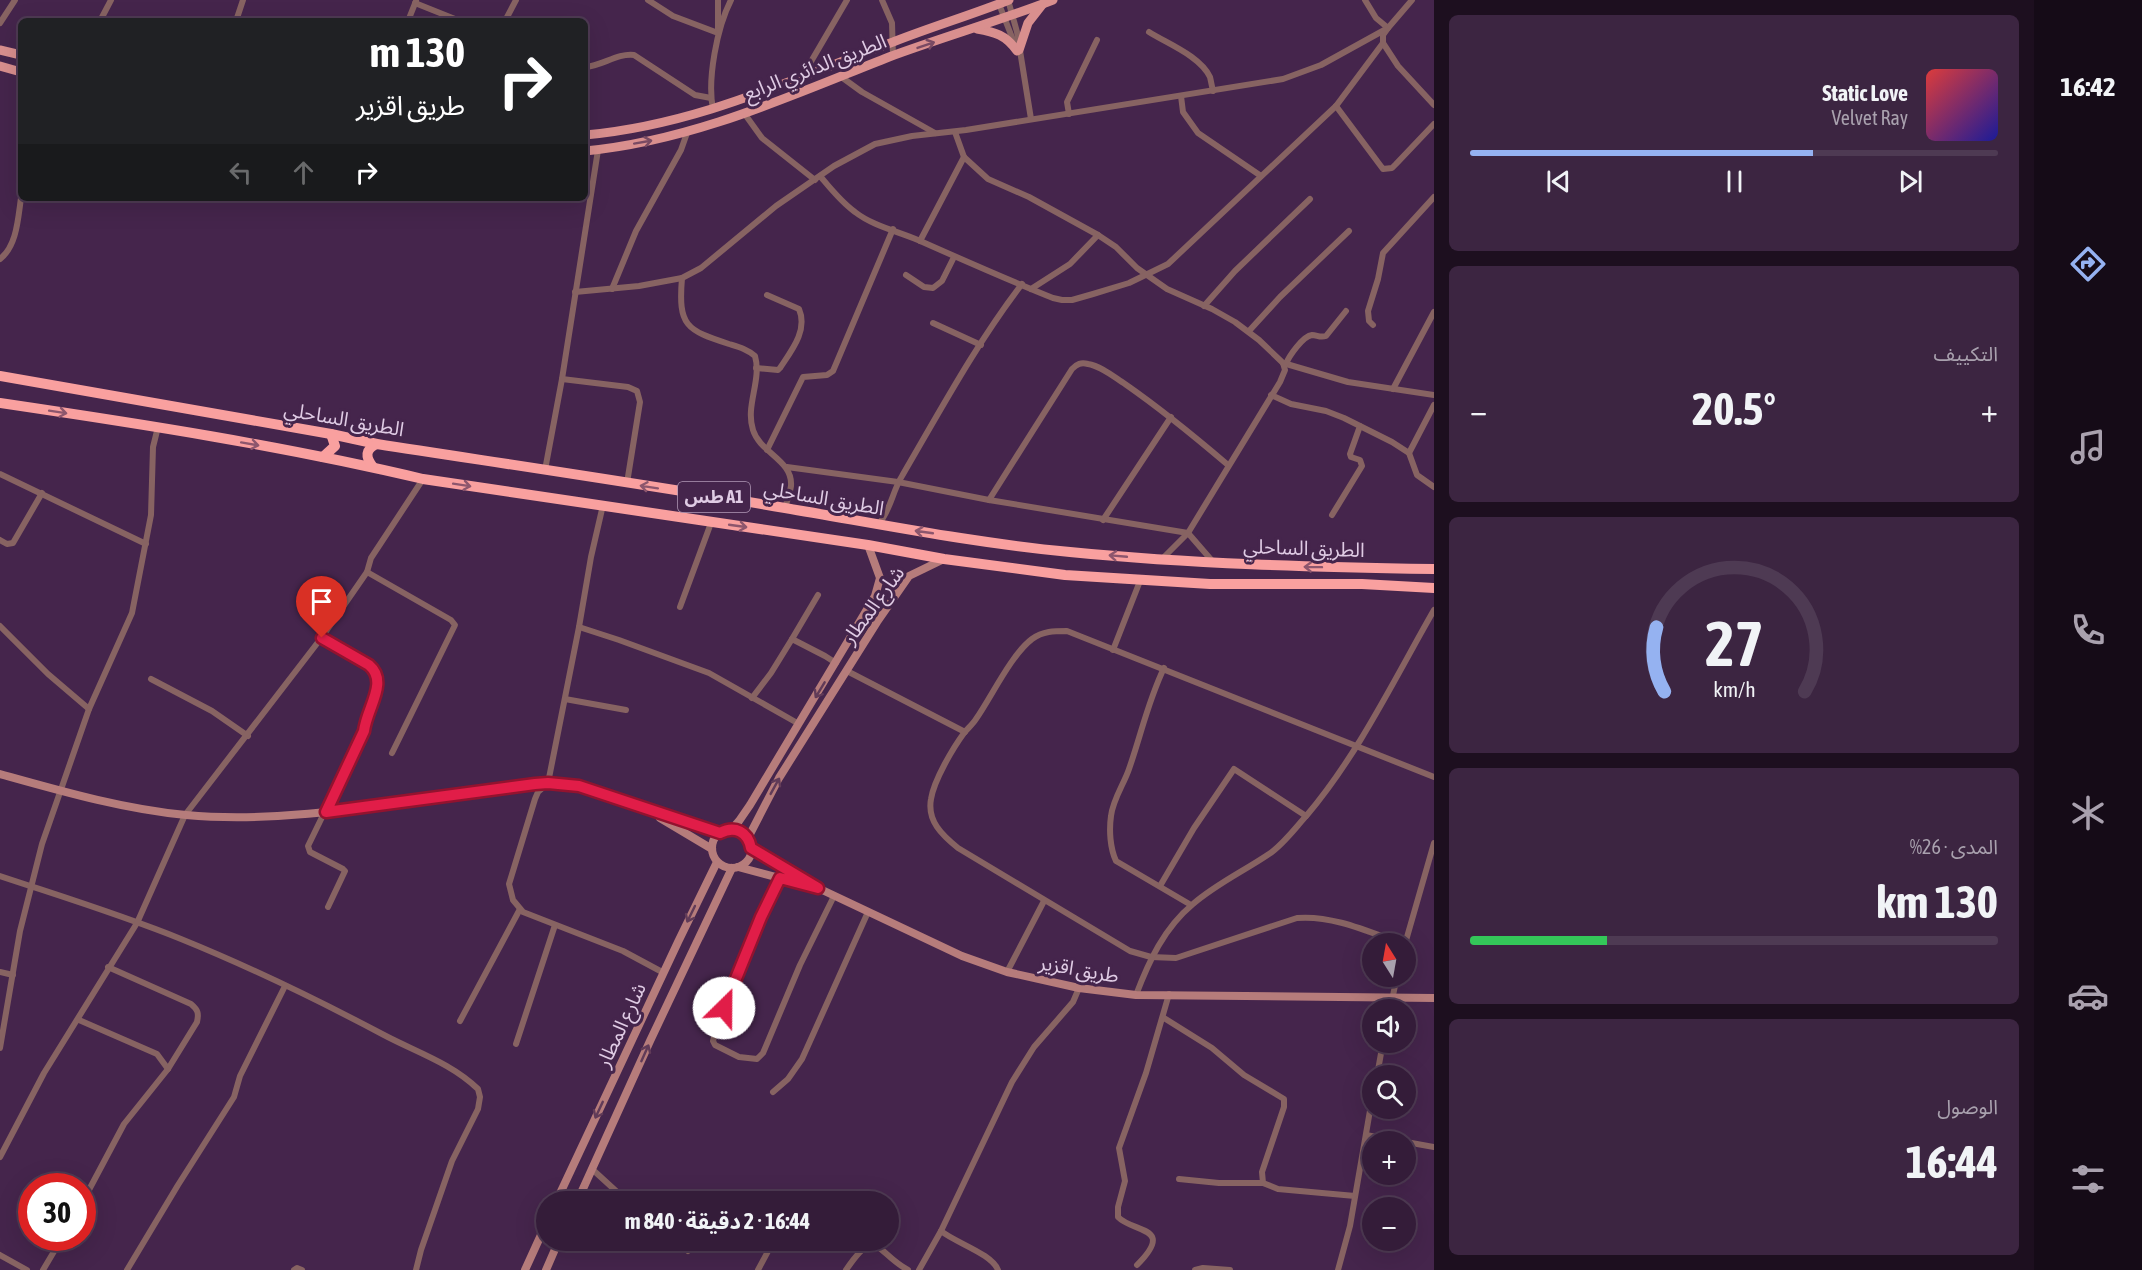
<!DOCTYPE html>
<html lang="ar">
<meta charset="utf-8">
<style>
body{margin:0;font-family:"Asap Condensed","Noto Sans Arabic",sans-serif;background:#3c2541;color:#f1f3f6;direction:rtl;height:100vh;display:flex;flex-direction:column;font-size:22px;white-space:nowrap}
*{box-sizing:border-box;margin:0}
p{font-size:20px;color:#a9a1ae}
.icon{flex:none;width:33px;height:33px;fill:none;stroke:currentColor;stroke-width:2;stroke-linecap:round;stroke-linejoin:round}
.map{position:relative;flex:1;overflow:hidden;direction:ltr}
.panel{display:flex;flex-direction:column;gap:15px;padding:15px;background:#1d0f1f;width:600px}
.panel>*{flex:none}
.top-card{position:absolute;left:18px;top:18px;width:570px;height:183px;border-radius:9px;box-shadow:0 6px 24px #0002,0 0 0 2px #4e3a53;direction:rtl;background:#202124;color:#fff;overflow:hidden}
.needle{width:39px;rotate:349deg}
.buttons{position:absolute;left:1362px;top:933px;display:grid;gap:12px}
.buttons a{display:grid;place-items:center;width:54px;height:54px;border-radius:50%;background:#341c39;box-shadow:0 6px 24px #0002,0 0 0 2px #4e3a53;font-size:30px}
.speed{position:absolute;left:18px;top:1173px;display:flex;gap:12px;font-size:30px;font-weight:700;text-align:center}
.speed>*{display:grid;place-content:center;width:78px;height:78px;border-radius:50%;background:#341c39;box-shadow:0 6px 24px #0002,0 0 0 2px #4e3a53;line-height:1}
.speed .limit{border:9px solid #d22;background:#fff;color:#111}
.pin{position:absolute;display:grid;place-items:center;width:51px;height:51px;color:#fff;margin:-62px -26px;border-radius:50% 50% 50% 0;rotate:-45deg;box-shadow:0 0 6px #0007}
.pin .icon{rotate:45deg}
.me{position:absolute;width:66px;margin:-33px;rotate:23deg;stroke-linejoin:round;filter:drop-shadow(0 0 4px #0008)}
.turn{display:flex;align-items:center;gap:21px;height:126px;padding:0 24px;font-size:27px}
.turn .icon{width:78px;height:78px;stroke-width:2.5}
.turn b{display:block;font-size:42px;line-height:51px}
.lanes{display:flex;align-items:center;height:57px;padding:0 24px;background:#0003;justify-content:center;gap:30px;direction:ltr}
.lanes .off{opacity:.35}
.big{font-size:45px;font-weight:700;line-height:1.1}
.panel .tile{flex:1;display:flex;flex-direction:column;justify-content:center;gap:9px;min-width:0;padding:0 21px;border-radius:9px;background:#3c2541}
.panel .dial{align-items:center;gap:0}
.dial svg{height:156px;overflow:visible;fill:none;stroke:#4e3a53;stroke-width:7;stroke-linecap:round;text-anchor:middle}
.dial text{fill:#f1f3f6;stroke:none}
.song{display:flex;align-items:center;gap:18px}
.cover{width:72px;height:72px;border-radius:9px;background:linear-gradient(135deg,hsl(0 70% 55%),hsl(240 70% 35%))}
.played{height:6px;border-radius:3px;background:linear-gradient(90deg,#95b2f1 65%,#4e3a53 65%)}
.keys{display:flex;justify-content:space-around;direction:ltr}
.heat{display:flex;justify-content:space-between;align-items:center;font-size:33px;direction:ltr}
.charge{height:9px;border-radius:4px;background:linear-gradient(90deg,#34c759 26%,#4e3a53 0)}
.trip{position:absolute;left:536px;top:1191px;width:363px;height:60px;border-radius:30px;background:#341c39;box-shadow:0 6px 24px #0002,0 0 0 2px #4e3a53;font-weight:700;line-height:60px;text-align:center;direction:rtl}
main{display:flex;flex:1;min-height:0}
.dock{display:flex;flex-direction:column;width:108px;justify-content:space-around;align-items:center;background:#150b17;color:#a9a1ae}
.dock .icon{width:42px;height:42px}
.dock .on{color:#95b2f1}
.dock b{font-size:27px;color:#f1f3f6}
.map>svg:first-child{display:block}
.lines{fill:none;stroke-linecap:round;stroke-linejoin:round}
.street{stroke:#876362;stroke-width:6}
.secondary{stroke:#b67c7b;stroke-width:8}
.primary{stroke:#d98f8e;stroke-width:9}
.highway{stroke:#f9a09f;stroke-width:10}
.oneway{stroke:#794a63}
.oneway2{stroke:#8d566d}
.oneway3{stroke:#613b58}
.route-casing{stroke:#92132f;stroke-width:15}
.route{stroke:#e11d48;stroke-width:10}
.labels{text-anchor:middle;stroke-width:6;stroke-linejoin:round;paint-order:stroke}
.shield{fill:#45254c;stroke:#b199b6;stroke-width:1.5}
.shield-label{font-size:18px;font-weight:bold;fill:#dfcbe4}
.street-label{font-size:20px;fill:#dfcbe4;stroke:#45254c}
</style>
<main>
<nav class="dock">
<b>16:42</b>
<svg class="icon on" aria-label="directions" viewBox="0 0 24 24"><path d="M12 3l9 9-9 9-9-9zM9 14v-3h6M13 9l2 2-2 2"/></svg>
<svg class="icon" aria-label="music" viewBox="0 0 24 24"><path d="M9 18V5l10-2v13"/><circle cx="6" cy="18" r="3"/><circle cx="16" cy="16" r="3"/></svg>
<svg class="icon" aria-label="phone" viewBox="0 0 24 24"><path d="M5 4h4l2 5-3 2q2 4 5 5l2-3 5 2v4C11 20 4 13 5 4z"/></svg>
<svg class="icon" aria-label="climate" viewBox="0 0 24 24"><path d="M12 3v18M4 7l16 10M4 17L20 7"/></svg>
<svg class="icon" aria-label="car" viewBox="0 0 24 24"><path d="M5 17H2v-5l4-1 3-4h7l3 4 3 1v5h-3M9 17h6M6 11h13"/><circle cx="7" cy="17" r="2"/><circle cx="17" cy="17" r="2"/></svg>
<svg class="icon" aria-label="filters" viewBox="0 0 24 24"><path d="M4 7h16M4 17h16"/><circle cx="9" cy="7" r="2"/><circle cx="15" cy="17" r="2"/></svg>
</nav>
<section class="panel">
<div class="tile">
<div class="song"><i class="cover"></i><div><b>Static Love</b><p>Velvet Ray</p></div></div>
<div class="played"></div>
<div class="keys"><svg class="icon" aria-label="previous" viewBox="0 0 24 24"><path d="M18 5L8 12l10 7zM5 5v14"/></svg><svg class="icon" aria-label="pause" viewBox="0 0 24 24"><path d="M8 5v14M16 5v14"/></svg><svg class="icon" aria-label="next" viewBox="0 0 24 24"><path d="M6 5l10 7-10 7zM19 5v14"/></svg></div>
</div>
<div class="tile"><p>التكييف</p>
<div class="heat"><a>−</a><b class="big">20.5°</b><a>+</a></div>
</div>
<div class="tile dial"><svg viewBox="0 0 100 80">
<path d="M14 69A42 42 0 1 1 86 69"/>
<path d="M14 69A42 42 0 0 1 10 36" stroke="#95b2f1"/>
<text x="50" y="56" font-size="32" font-weight="700">27</text>
<text x="50" y="72" font-size="11">km/h</text>
</svg></div>
<div class="tile"><p>المدى · 26%</p><b class="big">130 km</b><div class="charge"></div></div>
<div class="tile"><p>الوصول</p><b class="big">16:44</b></div>
</section>
<div class="map">
<svg width="1434" height="1270" viewBox="0 0 1434 1270">
<rect width="100%" height="100%" fill="#45254c"/>
<g class="lines">
<!-- street -->
<g class="street">
<polyline points="648,0 673,16 718,33 718,0"/>
<polyline points="882,0 892,23 893,56"/>
<polyline points="1008,0 1017,32 1031,119"/>
<polyline points="415,3 460,21"/>
<polyline points="999,4 1015,45"/>
<polyline points="100,21 111,0"/>
<polyline points="236,21 243,0"/>
<polyline points="408,21 416,1"/>
<polyline points="505,21 516,0"/>
<polyline points="0,23 15,0"/>
<path d="M1149,32c19,12 51,24 61,45 1,4 2,10 3,14"/>
<polyline points="1383,43 1398,66 1434,105"/>
<path d="M585,67c17,-1 32,-14 49,-12l61,40 16,3"/>
<polyline points="840,76 862,92 935,133"/>
<polyline points="802,77 847,0"/>
<polyline points="1181,96 1183,112 1198,133 1261,176"/>
<polyline points="1336,106 1383,169 1392,168 1396,164 1434,124"/>
<path d="M713,109c-6,-29 4,-82 18,-109"/>
<polyline points="744,113 762,138 815,180"/>
<polyline points="1069,114 1067,102 1097,40"/>
<polyline points="955,132 964,157 988,179 1029,197 1098,235 1116,247 1137,268 1167,289 1212,309 1235,322 1259,340 1283,363 1348,382 1434,395"/>
<path d="M820,176c11,13 21,26 35,36 18,14 42,19 63,28 45,20 90,40 135,58l9,2h10l21,-6 36,-11 39,-19 168,-158 47,-63v-8l5,-7 -12,-10 -11,-18"/>
<polyline points="920,241 964,157"/>
<path d="M0,259c17,-13 18,-41 21,-61"/>
<polyline points="906,275 924,287 933,288 942,281 954,257"/>
<path d="M682,278c-4,48 4,52 47,66 10,3 18,5 26,12 7,24 -10,50 -2,74 7,23 40,30 38,56 -1,7 -4,15 -6,22"/>
<polyline points="612,289 636,231 681,150 687,133"/>
<polyline points="1031,289 1070,264 1098,235"/>
<polyline points="575,292 639,286 682,278 701,268 776,206 834,166 875,144 912,136 966,130 1283,79 1321,65 1388,28 1412,0"/>
<polyline points="1204,306 1235,271 1310,199"/>
<polyline points="933,323 981,345"/>
<polyline points="1373,325 1369,321 1368,311 1378,279 1383,253 1434,197"/>
<polyline points="1249,331 1280,297 1349,231"/>
<path d="M1286,364c3,-8 17,-28 26,-29 5,0 8,3 14,1l20,-25"/>
<path d="M756,368l22,2 2,-2c12,-18 28,-38 19,-59l-32,-14"/>
<polyline points="562,379 628,387 637,391 640,402 627,483"/>
<polyline points="1393,389 1434,312"/>
<polyline points="1271,395 1291,404 1326,411 1344,418 1392,442 1409,453 1417,475 1434,487"/>
<polyline points="767,450 803,377 827,375 833,371 893,229"/>
<polyline points="1409,453 1434,405"/>
<polyline points="787,467 898,482 989,500 1188,533 1214,563"/>
<polyline points="545,470 562,379 598,150"/>
<polyline points="0,474 146,544"/>
<path d="M989,500l83,-131c5,-5 9,-7 16,-5 13,2 26,13 37,20 36,25 69,52 103,81"/>
<polyline points="603,505 591,557 579,627 548,783 538,792 535,799 509,884 513,900 523,912 623,951 664,973"/>
<polyline points="1332,515 1362,466 1360,460 1351,457 1350,454 1360,426"/>
<polyline points="1103,520 1171,417"/>
<path d="M878,525c13,-15 14,-33 24,-49 38,-65 74,-132 120,-192"/>
<polyline points="0,540 7,544 13,543 42,493"/>
<polyline points="1162,559 1188,533 1280,382 1285,370 1283,363"/>
<polyline points="367,572 451,620 455,625 392,753"/>
<polyline points="680,607 711,523"/>
<polyline points="0,626 48,674 89,709"/>
<polyline points="579,627 619,640 709,673 799,724"/>
<path d="M322,638l47,27c5,4 10,8 10,16 0,11 -13,35 -15,50l-56,115 2,6 33,17 2,2 -17,36"/>
<polyline points="792,639 818,595"/>
<polyline points="1113,650 1140,581"/>
<path d="M1164,668c-16,33 -23,67 -35,101 -5,15 -16,30 -18,47 -2,14 -1,32 5,45l75,44"/>
<polyline points="847,671 965,732"/>
<polyline points="151,679 212,711 248,736"/>
<polyline points="752,698 771,673 792,639 825,656 836,663"/>
<polyline points="565,699 626,710"/>
<path d="M0,876c60,20 122,39 181,63 69,28 137,61 203,96 32,17 67,28 94,54l2,8 -2,12 -26,52 -31,89 -5,20"/>
<polyline points="780,878 761,917 714,1037 713,1041 715,1045 739,1057 757,1059 763,1053 800,965 834,896"/>
<polyline points="1160,886 1194,828 1234,769 1306,816"/>
<path d="M1403,944c-34,-12 -70,-29 -106,-26l-121,40 -25,-1 -21,-6 -172,-103c-16,-13 -31,-27 -27,-49 3,-19 22,-51 33,-66 4,-5 9,-9 12,-14 16,-23 35,-64 56,-80 11,-8 22,-8 35,-8l367,146"/>
<polyline points="1405,944 1434,843"/>
<polyline points="0,972 13,975"/>
<polyline points="1007,972 1044,901"/>
<path d="M1136,995c13,-34 28,-67 57,-91 23,-20 51,-33 76,-50 14,-9 27,-27 38,-39 51,-60 88,-137 127,-205"/>
<polyline points="1390,1010 1397,976"/>
<polyline points="1164,1018 1212,1048 1244,1075 1284,1099 1284,1107 1262,1172 1263,1183 1278,1189 1355,1196"/>
<polyline points="79,1020 157,1054 168,1069"/>
<polyline points="460,1021 520,909"/>
<polyline points="516,1044 555,925"/>
<polyline points="0,1048 20,931 42,844 89,709 132,613 151,515 153,447 158,427"/>
<polyline points="1377,1076 1383,1042"/>
<polyline points="773,1092 788,1079 802,1059 868,912"/>
<polyline points="1366,1135 1403,1142"/>
<polyline points="1406,1142 1434,1147"/>
<polyline points="0,1157 44,1073 137,923 185,815 322,637 367,572 371,558 423,479"/>
<polyline points="592,1169 628,1202"/>
<polyline points="1179,1179 1219,1183 1263,1183"/>
<path d="M82,1203l42,-79 44,-55 29,-47c2,-9 1,-12 -6,-18l-83,-37"/>
<path d="M941,1231c15,12 51,23 57,39"/>
<polyline points="676,1240 688,1251"/>
<polyline points="802,1240 819,1246 824,1240"/>
<polyline points="861,1240 869,1245"/>
<polyline points="0,1255 27,1270"/>
<path d="M1137,1265c39,-39 -4,-32 -19,-48v-10l7,-26 -6,-33 27,-75 23,-79"/>
<polyline points="43,1270 62,1238"/>
<polyline points="127,1270 178,1185 234,1097 240,1076 285,986"/>
<polyline points="294,1270 297,1268 302,1270"/>
<polyline points="758,1270 774,1240"/>
<path d="M846,1270c31,-46 29,-18 62,0"/>
<polyline points="919,1270 941,1231 1012,1082 1034,1047 1073,1002 1079,988"/>
<polyline points="1195,1270 1203,1268 1230,1270"/>
<polyline points="1338,1270 1350,1226 1372,1099"/>
</g>
<!-- secondary -->
<g class="secondary">
<path d="M0,774c61,17 123,35 186,41 110,10 221,-16 330,-29l32,-3 31,3 141,47"/>
<polyline points="660,818 712,849"/>
<circle cx="732" cy="848" r="20"/>
<polyline points="732,829 739,821 750,805 875,596 880,578 868,545"/>
<polyline points="748,838 779,778 877,622 909,576 944,559"/>
<polyline points="751,848 810,883"/>
<polyline points="738,867 818,888 962,956 1007,972 1079,988 1136,995 1434,998"/>
<polyline points="556,1202 678,942 717,862"/>
<polyline points="577,1202 650,1041 732,868"/>
<polyline points="525,1270 546,1224"/>
<polyline points="546,1270 559,1240"/>
</g>
<!-- primary -->
<g class="primary">
<path d="M977,29c18,3 29,6 40,22"/>
<polyline points="0,50 21,55"/>
<polyline points="1019,50 1028,23 1042,5"/>
<polyline points="0,66 21,72"/>
<path d="M585,135c111,-10 205,-55 308,-93 38,-15 78,-27 116,-42"/>
<path d="M585,151c107,-10 205,-55 304,-94 54,-20 110,-36 164,-57"/>
</g>
<!-- highway -->
<g class="highway">
<path d="M0,376l331,58 46,10c136,21 272,41 408,64 95,16 189,35 285,44 122,12 242,15 364,17"/>
<path d="M0,403c142,21 284,43 423,76l445,66 76,14 121,16 145,9h152l72,4"/>
<polyline points="323,457 335,446 331,434"/>
<path d="M373,467c-8,-10 -8,-18 4,-23"/>
</g>
</g>
<!-- one-way arrows -->
<defs><path id="oneway-shaft" d="M-6 0H5M1.5-3L5.5 0L1.5 3" fill="none" stroke-width="1.6" stroke-linecap="round" stroke-linejoin="round" transform="scale(1.5)"/></defs>
<g class="oneway">
<use href="#oneway-shaft" transform="translate(926 45) rotate(-19)"/>
<use href="#oneway-shaft" transform="translate(643 142) rotate(-10)"/>
</g>
<g class="oneway2">
<use href="#oneway-shaft" transform="translate(58 412) rotate(9)"/>
<use href="#oneway-shaft" transform="translate(250 444) rotate(10)"/>
<use href="#oneway-shaft" transform="translate(462 485) rotate(9)"/>
<use href="#oneway-shaft" transform="translate(649 487) rotate(-171)"/>
<use href="#oneway-shaft" transform="translate(738 526) rotate(8)"/>
<use href="#oneway-shaft" transform="translate(924 532) rotate(-172)"/>
<use href="#oneway-shaft" transform="translate(1118 556) rotate(-175)"/>
<use href="#oneway-shaft" transform="translate(1313 567) rotate(-179)"/>
</g>
<g class="oneway3">
<use href="#oneway-shaft" transform="translate(820 690) rotate(121)"/>
<use href="#oneway-shaft" transform="translate(775 786) rotate(-61)"/>
<use href="#oneway-shaft" transform="translate(691 914) rotate(116)"/>
<use href="#oneway-shaft" transform="translate(645 1053) rotate(-66)"/>
<use href="#oneway-shaft" transform="translate(599 1110) rotate(115)"/>
</g>
<g class="lines">
<!-- route casing -->
<g class="route-casing">
<path id="route" d="M322,638l47,27c20,17 -2,42 -5,66l-38,81 209,-28 13,-1 31,3 141,47c15,-8 28,-1 31,15l67,40 -38,-10 -19,39 -37,91"/>
</g>
<!-- route -->
<use href="#route" class="route"/>
</g>
<g class="labels">
<!-- shield labels -->
<rect class="shield" x="678" y="482" width="72" height="30" rx="4.5"/>
<g class="shield-label">
<text x="714" y="503">طس A1</text>
</g>
<!-- street labels -->
<g class="street-label">
<text transform="translate(815 67) rotate(-21)" y="7">الطريق الدائري الرابع</text>
<text transform="translate(344 419) rotate(10)" y="7">الطريق الساحلي</text>
<text transform="translate(824 498) rotate(10)" y="7">الطريق الساحلي</text>
<text transform="translate(1304 548) rotate(2)" y="7">الطريق الساحلي</text>
<text transform="translate(873 605) rotate(-54)" y="7">شارع المطار</text>
<text transform="translate(1079 969) rotate(10)" y="7">طريق اقزير</text>
<text transform="translate(621 1025) rotate(-65)" y="7">شارع المطار</text>
</g>
</g>
</svg>
<div class="buttons">
<a><svg class="needle" viewBox="-14 -14 28 28"><path d="M0-13l5 13h-10z" fill="#e53935"/><path d="M0 13l5-13h-10z" fill="#a9a1ae"/></svg></a>
<a><svg class="icon" aria-label="sound" viewBox="0 0 24 24"><path d="M4 9h4l5-4v14l-5-4H4zM17 9q2 3 0 6"/></svg></a>
<a><svg class="icon" aria-label="search" viewBox="0 0 24 24"><circle cx="10" cy="10" r="6"/><path d="M15 15l6 6"/></svg></a>
<a>+</a>
<a>−</a>
</div>
<div class="speed"><div class="limit">30</div></div>
<div class="pin" style="left:322px;top:638px;background:#d93025"><svg class="icon" aria-label="arrive" viewBox="0 0 24 24"><path d="M6 21V4h12l-3 4 3 4H6"/></svg></div>
<svg class="me" style="left:724px;top:1008px" viewBox="-20 -20 40 40"><circle r="19" fill="#fff"/><path d="M0-13L10 11 0 6-10 11z" fill="#e11d48"/></svg>
<div class="trip">16:44 · 2 دقيقة · 840 m</div>
<div class="top-card">
<div class="turn"><svg class="icon" aria-label="right" viewBox="0 0 24 24"><path d="M7 20v-9h11M14 6l5 5-5 5"/></svg><div><b>130 m</b>طريق اقزير</div></div>
<div class="lanes"><svg class="icon off" aria-label="left" viewBox="0 0 24 24"><path d="M17 20v-9H6M10 6l-5 5 5 5"/></svg><svg class="icon off" aria-label="ahead" viewBox="0 0 24 24"><path d="M12 20V5M6 11l6-6 6 6"/></svg><svg class="icon" aria-label="right" viewBox="0 0 24 24"><path d="M7 20v-9h11M14 6l5 5-5 5"/></svg></div>
</div>
</div>
</main>
